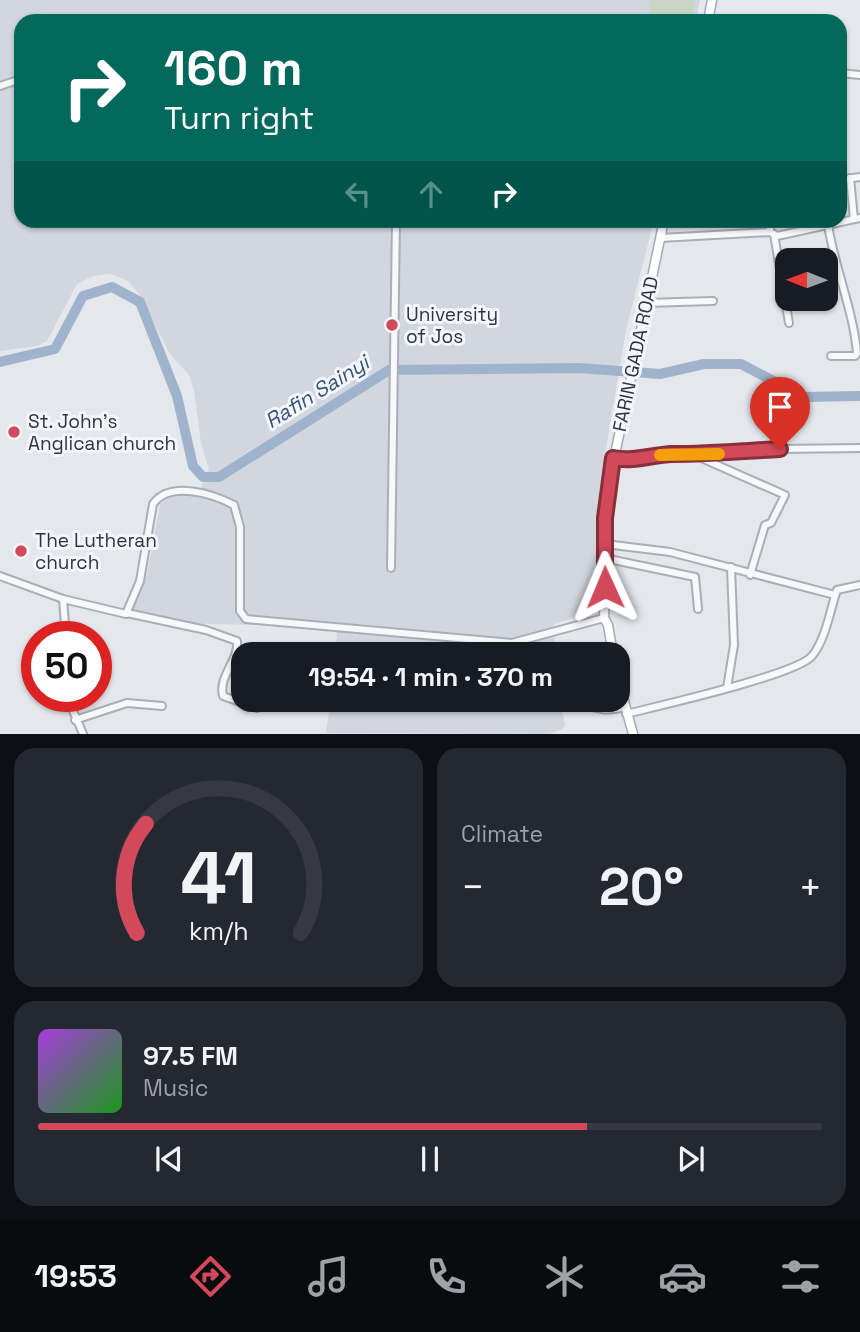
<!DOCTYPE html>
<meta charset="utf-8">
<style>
body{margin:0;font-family:"Space Grotesk",sans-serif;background:#242831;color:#f1f3f6;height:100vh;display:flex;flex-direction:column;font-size:26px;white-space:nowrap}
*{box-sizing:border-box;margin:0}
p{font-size:23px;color:#9ea1a6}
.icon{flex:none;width:38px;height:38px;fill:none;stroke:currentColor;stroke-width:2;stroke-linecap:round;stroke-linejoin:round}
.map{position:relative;height:734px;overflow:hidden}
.panel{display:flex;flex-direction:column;gap:14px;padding:14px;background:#0d0f14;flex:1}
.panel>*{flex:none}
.hud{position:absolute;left:14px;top:14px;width:833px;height:214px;border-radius:21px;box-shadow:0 2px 5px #0004;background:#00695c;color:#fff;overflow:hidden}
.needle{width:46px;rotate:271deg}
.controls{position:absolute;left:775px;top:248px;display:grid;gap:14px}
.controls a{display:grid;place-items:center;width:63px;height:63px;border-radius:14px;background:#171b24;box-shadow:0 2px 5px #0004;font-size:35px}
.speed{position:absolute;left:21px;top:621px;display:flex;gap:14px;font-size:35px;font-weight:700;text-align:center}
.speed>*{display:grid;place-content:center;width:91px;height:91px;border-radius:50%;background:#171b24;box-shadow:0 2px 5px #0004;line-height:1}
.speed .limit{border:10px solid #d22;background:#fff;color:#111}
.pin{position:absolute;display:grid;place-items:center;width:60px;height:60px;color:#fff;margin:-72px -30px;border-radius:50% 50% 50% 0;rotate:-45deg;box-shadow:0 0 7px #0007}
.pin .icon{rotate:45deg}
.me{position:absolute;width:77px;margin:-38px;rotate:359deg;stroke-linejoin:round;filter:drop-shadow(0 0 5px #0008)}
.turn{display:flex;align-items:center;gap:24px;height:147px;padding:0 35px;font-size:32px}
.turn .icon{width:91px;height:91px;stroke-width:2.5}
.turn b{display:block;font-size:49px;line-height:60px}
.lanes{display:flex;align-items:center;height:66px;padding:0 35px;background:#0003;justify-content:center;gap:35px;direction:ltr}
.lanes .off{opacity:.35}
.big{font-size:52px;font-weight:700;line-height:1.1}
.panel .card{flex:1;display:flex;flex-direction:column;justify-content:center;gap:10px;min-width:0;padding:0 24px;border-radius:21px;background:#242831}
.panel .dial{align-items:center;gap:0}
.dial svg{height:182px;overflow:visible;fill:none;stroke:#363941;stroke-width:7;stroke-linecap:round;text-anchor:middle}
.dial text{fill:#f1f3f6;stroke:none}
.song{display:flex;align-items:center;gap:21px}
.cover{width:84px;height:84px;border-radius:10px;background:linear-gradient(135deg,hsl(280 70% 55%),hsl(120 70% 35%))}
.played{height:7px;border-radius:4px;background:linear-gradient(90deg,#d1495b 70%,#363941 70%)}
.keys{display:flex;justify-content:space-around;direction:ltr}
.heat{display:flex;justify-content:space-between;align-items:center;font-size:38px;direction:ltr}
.panel .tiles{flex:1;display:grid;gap:14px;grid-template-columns:1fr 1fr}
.card:last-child{grid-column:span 2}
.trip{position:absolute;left:231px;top:642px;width:399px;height:70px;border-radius:21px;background:#171b24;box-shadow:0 2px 5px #0004;font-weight:700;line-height:70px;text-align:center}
.tab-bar{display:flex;height:112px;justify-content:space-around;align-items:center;background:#090b0e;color:#9ea1a6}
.tab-bar .icon{width:49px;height:49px}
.tab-bar .selected{color:#d1495b}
.tab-bar b{font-size:32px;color:#f1f3f6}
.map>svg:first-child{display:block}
.built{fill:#d2d6de}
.green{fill:#c9d6c5}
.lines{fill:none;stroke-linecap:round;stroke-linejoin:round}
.river{stroke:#9fb4cc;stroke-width:10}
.minor-casing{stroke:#a9aeb7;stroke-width:10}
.major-casing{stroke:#a3abb8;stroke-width:11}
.minor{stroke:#f7f8fa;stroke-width:6}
.major{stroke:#fff;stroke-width:8}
.route-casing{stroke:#882f3b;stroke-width:18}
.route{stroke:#d1495b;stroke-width:12}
.slow{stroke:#f59e0b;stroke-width:12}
.poi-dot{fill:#d1495b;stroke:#f4f6f9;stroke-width:2.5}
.labels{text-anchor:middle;stroke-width:6;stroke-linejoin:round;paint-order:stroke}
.poi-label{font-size:19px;fill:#2b3445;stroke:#f4f6f9;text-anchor:start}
.street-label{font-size:19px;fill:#2b3445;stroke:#f4f6f9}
.water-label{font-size:21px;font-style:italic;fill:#34527a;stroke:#f4f6f9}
</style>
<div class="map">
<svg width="860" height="734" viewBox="0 0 860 734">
<rect width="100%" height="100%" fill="#e4e7ec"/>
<!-- built -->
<g class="built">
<polygon points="0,0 700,0 696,21 21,21 21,220 629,220 653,224 626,330 605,454 600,499 595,611 554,624 555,654 335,654 337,634 334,631 297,626 177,623 131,612 147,575 160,505 167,497 193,494 200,490 209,469 201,443 194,390 189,375 170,354 139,294 128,281 111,274 93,276 77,284 47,341 37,346 0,351"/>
<polygon points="331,700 560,700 565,725 563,729 549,734 326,733"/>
</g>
<!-- green -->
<polygon class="green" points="651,0 696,0 691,21 648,21"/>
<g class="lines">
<!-- river -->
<polyline class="river" points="0,362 55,349 83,296 112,287 140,302 177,396 193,466 203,477 219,477 389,370 579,368 660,374 704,364 741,364 804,397 860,396"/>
<!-- minor casing -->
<g class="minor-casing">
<g id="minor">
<polyline points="840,73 860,75"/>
<polyline points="0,86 21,79"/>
<polyline points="840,108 841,108"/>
<polyline points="850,178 854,219"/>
<polyline points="840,180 860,177"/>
<polyline points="770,220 770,232"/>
<path d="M828,225c7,44 25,84 29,128l-2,3h-24"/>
<polyline points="774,234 789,323"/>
<polyline points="660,238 770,232 777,236 860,218"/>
<polyline points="645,303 713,301"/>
<polyline points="699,457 785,495 771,523 765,525 750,575"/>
<polyline points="613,458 643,460 659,455 697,456 780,449 860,448"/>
<polyline points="605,544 670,552 835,595"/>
<polyline points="604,558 695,577 698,609"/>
<polyline points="391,568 396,220"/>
<path d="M0,576l63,23 63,15 14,-33 13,-77c17,-24 60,-10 81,1l6,22v84l6,8 266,24 92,-25"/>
<polyline points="63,599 66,637"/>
<path d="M127,613l79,17 31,11c2,20 -19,35 -14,55l34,12"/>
<polyline points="727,688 734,645 731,567"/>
<polyline points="70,696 71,706 83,734"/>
<path d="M579,700c16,10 27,12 46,7"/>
<path d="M626,714c32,-8 170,-39 186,-58 14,-17 18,-46 25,-66l23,-5"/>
<polyline points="75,720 127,703 162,706"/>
</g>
</g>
<!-- major casing -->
<g class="major-casing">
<g id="major">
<polyline points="708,21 712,0"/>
<polyline points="613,654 608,625 604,618 609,483 664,220"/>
<polyline points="618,679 633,734"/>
</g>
</g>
<!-- minor -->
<use href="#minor" class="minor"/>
<!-- major -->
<use href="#major" class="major"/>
</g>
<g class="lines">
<!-- route casing -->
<g class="route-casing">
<path id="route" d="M605,587v-69l8,-60c21,4 38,-3 59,-4 36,0 72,-3 108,-5"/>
</g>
<!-- route -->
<use href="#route" class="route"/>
<!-- slow -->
<polyline class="slow" points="660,455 719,454"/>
</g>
<!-- markers -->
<g class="poi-dot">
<circle cx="392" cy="325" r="7"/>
<circle cx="14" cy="432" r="7"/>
<circle cx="21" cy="551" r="7"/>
</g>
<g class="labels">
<!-- poi labels -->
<g class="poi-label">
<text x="406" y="321">University<tspan x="406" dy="22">of Jos</tspan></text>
<text x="28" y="428">St. John's<tspan x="28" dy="22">Anglican church</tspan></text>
<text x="35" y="547">The Lutheran<tspan x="35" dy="22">church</tspan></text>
</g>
<!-- street labels -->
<g class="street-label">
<text transform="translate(635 354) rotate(-78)" y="7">FARIN GADA ROAD</text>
</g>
<!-- water labels -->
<g class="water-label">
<text transform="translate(317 392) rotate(-32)" y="7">Rafin Sainyi</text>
</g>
</g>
</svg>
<div class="controls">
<a><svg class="needle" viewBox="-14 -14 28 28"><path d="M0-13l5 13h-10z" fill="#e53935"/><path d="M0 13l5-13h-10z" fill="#9ea1a6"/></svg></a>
</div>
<div class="speed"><div class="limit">50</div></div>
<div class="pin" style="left:780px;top:449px;background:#d93025"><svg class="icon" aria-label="arrive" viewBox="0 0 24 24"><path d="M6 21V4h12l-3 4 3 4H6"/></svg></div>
<svg class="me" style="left:605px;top:587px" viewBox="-20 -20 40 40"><path d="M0-17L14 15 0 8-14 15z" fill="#d1495b" stroke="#fff" stroke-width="4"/></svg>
<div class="trip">19:54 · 1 min · 370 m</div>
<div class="hud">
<div class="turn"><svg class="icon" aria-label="right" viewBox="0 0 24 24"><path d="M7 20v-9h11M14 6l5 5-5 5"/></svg><div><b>160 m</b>Turn right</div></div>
<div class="lanes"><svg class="icon off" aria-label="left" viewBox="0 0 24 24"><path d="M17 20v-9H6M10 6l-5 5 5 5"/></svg><svg class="icon off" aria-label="ahead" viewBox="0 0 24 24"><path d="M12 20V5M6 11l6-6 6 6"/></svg><svg class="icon" aria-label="right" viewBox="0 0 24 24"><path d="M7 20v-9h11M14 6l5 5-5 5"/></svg></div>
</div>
</div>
<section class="panel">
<div class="tiles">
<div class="card dial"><svg viewBox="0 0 100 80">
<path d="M14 69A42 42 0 1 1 86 69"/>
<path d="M14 69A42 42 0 0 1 18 21" stroke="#d1495b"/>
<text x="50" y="56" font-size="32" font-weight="700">41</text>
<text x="50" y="72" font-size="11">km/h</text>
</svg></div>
<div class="card"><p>Climate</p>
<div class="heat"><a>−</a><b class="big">20°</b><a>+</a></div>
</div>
<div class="card">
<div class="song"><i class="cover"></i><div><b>97.5 FM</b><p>Music</p></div></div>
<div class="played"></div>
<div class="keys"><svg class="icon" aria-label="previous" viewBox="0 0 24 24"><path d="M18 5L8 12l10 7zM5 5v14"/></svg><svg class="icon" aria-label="pause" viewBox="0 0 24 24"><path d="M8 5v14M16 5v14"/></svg><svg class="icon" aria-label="next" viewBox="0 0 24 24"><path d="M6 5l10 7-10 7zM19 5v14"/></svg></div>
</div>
</div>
</section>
<nav class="tab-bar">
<b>19:53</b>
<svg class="icon selected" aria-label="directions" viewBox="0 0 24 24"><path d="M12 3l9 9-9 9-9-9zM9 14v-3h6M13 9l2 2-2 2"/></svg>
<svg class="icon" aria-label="music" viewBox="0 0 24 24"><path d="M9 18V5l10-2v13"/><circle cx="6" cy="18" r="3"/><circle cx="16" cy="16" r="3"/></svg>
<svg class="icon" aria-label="phone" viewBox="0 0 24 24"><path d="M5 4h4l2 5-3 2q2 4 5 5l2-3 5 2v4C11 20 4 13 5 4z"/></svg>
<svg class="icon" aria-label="climate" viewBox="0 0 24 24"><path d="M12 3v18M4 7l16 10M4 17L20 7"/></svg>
<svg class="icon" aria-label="car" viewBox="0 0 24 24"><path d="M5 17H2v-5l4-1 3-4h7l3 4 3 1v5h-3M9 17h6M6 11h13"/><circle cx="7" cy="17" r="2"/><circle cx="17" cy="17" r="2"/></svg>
<svg class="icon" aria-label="filters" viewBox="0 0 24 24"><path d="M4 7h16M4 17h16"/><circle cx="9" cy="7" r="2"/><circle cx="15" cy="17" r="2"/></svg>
</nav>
